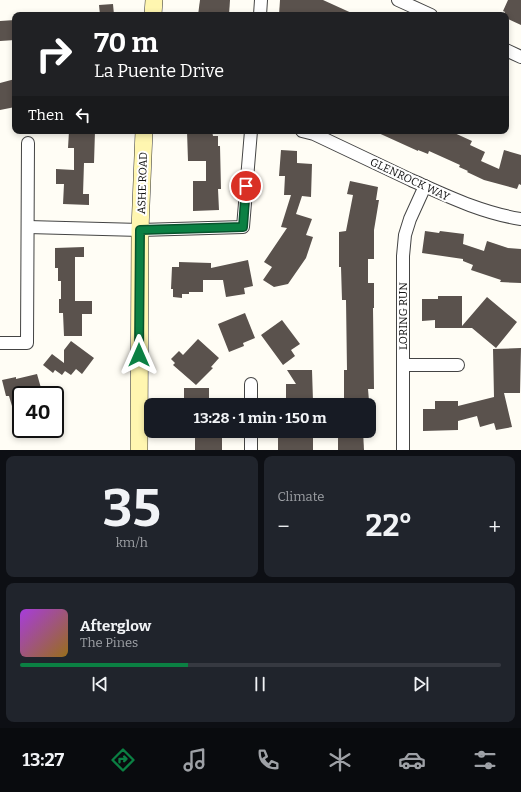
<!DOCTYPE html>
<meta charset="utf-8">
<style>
body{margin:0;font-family:Bitter,serif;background:#20242c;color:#f1f3f6;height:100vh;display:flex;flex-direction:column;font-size:15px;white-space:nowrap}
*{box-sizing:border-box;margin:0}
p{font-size:13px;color:#9ea1a6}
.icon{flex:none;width:22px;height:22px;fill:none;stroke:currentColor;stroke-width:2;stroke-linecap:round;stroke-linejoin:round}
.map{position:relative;height:450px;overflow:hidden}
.sheet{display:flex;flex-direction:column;gap:6px;padding:6px;background:#0d0f14;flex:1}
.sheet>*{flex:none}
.guide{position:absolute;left:12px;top:12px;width:497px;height:122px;border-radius:8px;box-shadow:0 2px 6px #0003;background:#202124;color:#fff;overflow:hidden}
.speed{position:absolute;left:12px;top:386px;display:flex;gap:8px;font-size:20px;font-weight:700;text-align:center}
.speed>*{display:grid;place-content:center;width:52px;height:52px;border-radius:50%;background:#171b24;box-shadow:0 2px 6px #0003;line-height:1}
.speed .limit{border:2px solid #111;border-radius:6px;background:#fff;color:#111}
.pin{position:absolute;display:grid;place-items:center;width:34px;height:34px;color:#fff;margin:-17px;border:2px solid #fff;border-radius:50%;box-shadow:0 1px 4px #0007}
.me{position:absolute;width:44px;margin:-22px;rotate:0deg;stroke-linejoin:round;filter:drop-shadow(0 0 3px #0008)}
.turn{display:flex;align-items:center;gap:14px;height:84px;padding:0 16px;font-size:18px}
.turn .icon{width:52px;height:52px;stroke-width:2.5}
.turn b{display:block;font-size:28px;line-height:34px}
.then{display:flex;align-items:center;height:38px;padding:0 16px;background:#0003;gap:8px;font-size:15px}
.big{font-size:30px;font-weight:700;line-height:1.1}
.sheet .card{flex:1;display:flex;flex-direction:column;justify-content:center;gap:6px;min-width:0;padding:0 14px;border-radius:8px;background:#20242c}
.sheet .dial{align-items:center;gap:0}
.dial b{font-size:52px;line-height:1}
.song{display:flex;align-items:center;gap:12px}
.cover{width:48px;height:48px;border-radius:6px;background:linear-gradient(135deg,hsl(280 70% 55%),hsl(40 70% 35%))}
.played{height:4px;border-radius:2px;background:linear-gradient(90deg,#0b8043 35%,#363941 35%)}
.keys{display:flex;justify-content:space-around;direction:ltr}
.heat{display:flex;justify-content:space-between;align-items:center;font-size:22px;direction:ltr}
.sheet .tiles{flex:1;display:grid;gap:6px;grid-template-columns:1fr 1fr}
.card:last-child{grid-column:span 2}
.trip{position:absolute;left:144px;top:398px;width:232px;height:40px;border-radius:8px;background:#171b24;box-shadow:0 2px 6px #0003;font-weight:700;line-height:40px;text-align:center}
.menu{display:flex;height:64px;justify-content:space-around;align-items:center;background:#090b0e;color:#9ea1a6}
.menu .icon{width:28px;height:28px}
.menu .current{color:#0b8043}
.menu b{font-size:18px;color:#f1f3f6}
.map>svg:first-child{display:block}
.building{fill:#5a524d}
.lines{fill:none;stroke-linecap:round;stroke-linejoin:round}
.street-casing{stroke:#444;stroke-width:14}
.secondary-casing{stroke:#333;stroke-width:18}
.street{stroke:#fff;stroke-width:12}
.secondary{stroke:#fff6b0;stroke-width:17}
.route-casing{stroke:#07532c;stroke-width:10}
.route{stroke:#0b8043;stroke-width:7}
.labels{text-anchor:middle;stroke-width:4;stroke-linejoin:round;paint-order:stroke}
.street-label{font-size:11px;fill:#111;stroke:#fff}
</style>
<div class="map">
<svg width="521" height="450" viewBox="0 0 521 450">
<rect width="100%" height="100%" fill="#fffdf5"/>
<!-- building -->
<g class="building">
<polygon points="200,0 230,0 229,15 198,15"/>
<polygon points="280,0 323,0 356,15 279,15"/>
<polygon points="508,0 521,0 521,25 506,18 506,15 504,15 505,12 503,11"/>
<polygon points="113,4 114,15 100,15 99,5"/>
<polygon points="15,20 15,40 0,41 0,21"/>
<polygon points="15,79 15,107 0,110 0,83"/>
<polygon points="69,131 95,131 94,163 84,163 83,194 89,194 89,205 63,204 64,184 56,184 56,169 74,170 74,148 68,148"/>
<polygon points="187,131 212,131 213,136 218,136 218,146 220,146 221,189 218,189 219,210 193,211 193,181 206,181 206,161 188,161"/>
<polygon points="374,131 450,131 472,141 470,145 485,152 481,161 499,169 504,150 521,155 521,185 519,184 517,189 484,180 467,172 468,171 459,167 460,165 449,160 429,151 428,154 418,150 418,151"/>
<polygon points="281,150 297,151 297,163 312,164 311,197 302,196 296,214 312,219 306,235 313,237 306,258 288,284 274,287 263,280 272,267 264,262 287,228 281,227 291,195 284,195 285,176 279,176"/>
<polygon points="350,181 378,187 376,200 379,200 374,230 374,259 368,259 368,283 374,283 374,308 373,308 374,389 368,389 369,401 344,401 344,370 347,370 346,300 342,300 341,267 339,267 339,232 346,231 353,195 347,194"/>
<polygon points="425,231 439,233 440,231 464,234 463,244 484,251 487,241 508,248 521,249 521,283 500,282 501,280 471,270 473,265 463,261 463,259 422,253"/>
<polygon points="84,247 84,257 75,257 75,301 92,301 92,314 82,314 82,336 64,336 63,313 59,313 59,299 61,299 61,281 58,281 58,268 55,268 55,248"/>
<polygon points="248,260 253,286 244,288 245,294 226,297 223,280 203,280 203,292 189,292 189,294 182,294 182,298 173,297 173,289 171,289 172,267 179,267 179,262 211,263 211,268"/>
<polygon points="438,296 462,296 462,326 487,297 517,322 496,348 472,328 435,328 435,320 422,321 422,299 438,299"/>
<polygon points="245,313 255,338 243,343 244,346 229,352 218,324"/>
<polygon points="282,320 300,344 291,350 295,356 283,365 261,335"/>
<polygon points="198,339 219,358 211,367 213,368 196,385 173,365 175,363 171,359 179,351 183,355"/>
<polygon points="71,341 94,358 82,374 76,369 71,375 65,371 62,375 55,370 53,373 43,365 52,354 64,363 64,350"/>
<polygon points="521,348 520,393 504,393 512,427 496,430 494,423 480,427 477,416 458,421 458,430 423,431 423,409 435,409 435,401 458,401 458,406 494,397 493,349"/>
<polygon points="287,370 312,370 313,401 308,401 308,405 286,405 286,384 296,384"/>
<polygon points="37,374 43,395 21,395 21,404 12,406 9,396 6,396 2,380 16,377 16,379"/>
<rect x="184" y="388" width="25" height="17"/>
<polygon points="284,431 313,431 313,450 278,450 278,432"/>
<polygon points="338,431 363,431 364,450 338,450"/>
<rect x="195" y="435" width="27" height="15"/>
</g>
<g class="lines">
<!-- street casing -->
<g class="street-casing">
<g id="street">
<polyline points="398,0 431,15"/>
<polyline points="260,15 261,0"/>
<polyline points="506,50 521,57"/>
<path d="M302,131l12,3c32,15 65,31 97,46 36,16 71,33 110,39"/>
<polyline points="28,227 140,230 243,227 251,131"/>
<polyline points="0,343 27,343 28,143"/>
<polyline points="403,365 458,365"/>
<polyline points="251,384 251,405"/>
<polyline points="251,431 251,450"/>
<polyline points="403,450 403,256 405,235 410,219 425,186"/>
</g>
</g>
<!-- secondary casing -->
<g class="secondary-casing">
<g id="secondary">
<polyline points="153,15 154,0"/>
<polyline points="139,450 140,230 144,131"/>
</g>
</g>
<!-- street -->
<use href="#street" class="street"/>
<!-- secondary -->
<use href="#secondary" class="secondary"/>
</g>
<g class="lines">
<!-- route casing -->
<g class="route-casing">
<polyline id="route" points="139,355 140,230 243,227 246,186"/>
</g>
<!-- route -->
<use href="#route" class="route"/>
</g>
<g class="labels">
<!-- street labels -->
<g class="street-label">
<text transform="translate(410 179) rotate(25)" y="4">GLENROCK WAY</text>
<text transform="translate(142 183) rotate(-88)" y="4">ASHE ROAD</text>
<text transform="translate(403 316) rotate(-90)" y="4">LORING RUN</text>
</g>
</g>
</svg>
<div class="speed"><div class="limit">40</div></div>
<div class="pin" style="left:246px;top:186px;background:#d93025"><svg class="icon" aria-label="arrive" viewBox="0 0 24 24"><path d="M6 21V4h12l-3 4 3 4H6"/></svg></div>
<svg class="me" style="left:139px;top:355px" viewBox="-20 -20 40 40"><path d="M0-17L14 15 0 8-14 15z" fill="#0b8043" stroke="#fff" stroke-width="4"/></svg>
<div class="trip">13:28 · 1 min · 150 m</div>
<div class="guide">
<div class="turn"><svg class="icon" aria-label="right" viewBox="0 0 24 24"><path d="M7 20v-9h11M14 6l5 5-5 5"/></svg><div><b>70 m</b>La Puente Drive</div></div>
<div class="then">Then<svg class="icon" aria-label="left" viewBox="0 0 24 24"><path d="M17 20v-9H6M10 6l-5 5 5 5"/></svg></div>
</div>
</div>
<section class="sheet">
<div class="tiles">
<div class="card dial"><b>35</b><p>km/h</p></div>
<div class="card"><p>Climate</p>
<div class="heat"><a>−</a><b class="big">22°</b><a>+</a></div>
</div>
<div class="card">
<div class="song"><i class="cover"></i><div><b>Afterglow</b><p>The Pines</p></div></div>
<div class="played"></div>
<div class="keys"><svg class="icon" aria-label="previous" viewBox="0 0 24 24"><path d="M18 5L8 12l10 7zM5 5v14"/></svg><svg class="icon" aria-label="pause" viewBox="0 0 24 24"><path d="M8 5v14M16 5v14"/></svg><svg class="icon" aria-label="next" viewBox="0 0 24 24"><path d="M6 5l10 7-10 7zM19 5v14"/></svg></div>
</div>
</div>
</section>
<nav class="menu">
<b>13:27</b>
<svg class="icon current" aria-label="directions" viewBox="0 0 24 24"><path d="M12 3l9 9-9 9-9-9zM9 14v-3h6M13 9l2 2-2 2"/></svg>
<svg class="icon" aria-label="music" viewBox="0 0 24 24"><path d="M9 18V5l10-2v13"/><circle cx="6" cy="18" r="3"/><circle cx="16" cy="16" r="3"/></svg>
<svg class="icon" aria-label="phone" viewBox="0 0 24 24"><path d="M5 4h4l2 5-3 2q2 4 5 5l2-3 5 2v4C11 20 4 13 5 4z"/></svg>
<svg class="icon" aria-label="climate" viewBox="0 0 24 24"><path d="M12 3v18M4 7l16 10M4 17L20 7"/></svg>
<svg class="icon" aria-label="car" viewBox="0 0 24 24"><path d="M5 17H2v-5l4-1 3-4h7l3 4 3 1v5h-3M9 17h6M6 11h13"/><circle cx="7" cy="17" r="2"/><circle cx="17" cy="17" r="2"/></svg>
<svg class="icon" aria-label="filters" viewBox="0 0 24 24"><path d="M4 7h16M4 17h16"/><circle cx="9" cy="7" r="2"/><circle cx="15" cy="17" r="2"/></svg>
</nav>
